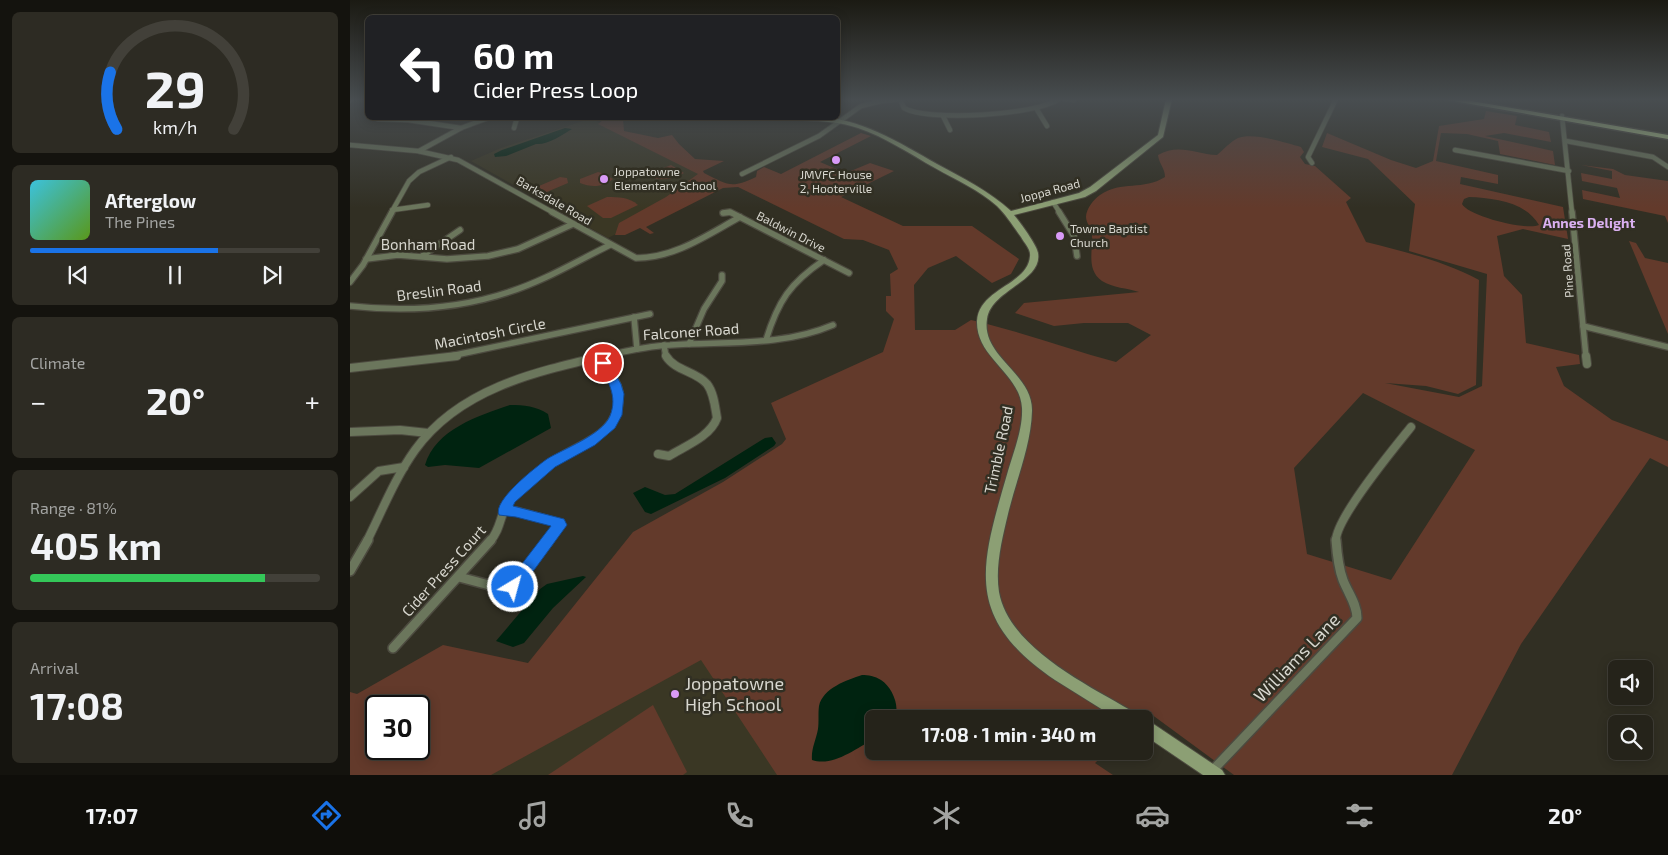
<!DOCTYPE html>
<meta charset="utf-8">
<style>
body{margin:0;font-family:"Exo 2",sans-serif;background:#2d2b23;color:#f1f3f6;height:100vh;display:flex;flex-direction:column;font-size:19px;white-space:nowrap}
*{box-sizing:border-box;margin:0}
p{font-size:16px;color:#a3a4a2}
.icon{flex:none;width:28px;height:28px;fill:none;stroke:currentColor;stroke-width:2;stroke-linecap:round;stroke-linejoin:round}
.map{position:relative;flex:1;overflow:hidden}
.drawer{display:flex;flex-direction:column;gap:12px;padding:12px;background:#14130e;width:350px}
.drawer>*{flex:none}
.banner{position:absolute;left:15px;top:15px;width:475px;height:105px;border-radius:8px;box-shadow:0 2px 12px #0003,0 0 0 1px #424039;background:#202124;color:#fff;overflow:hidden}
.buttons{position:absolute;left:1258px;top:660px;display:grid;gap:10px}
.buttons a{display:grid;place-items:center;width:45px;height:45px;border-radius:8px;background:#25231a;box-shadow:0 2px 12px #0003,0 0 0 1px #424039;font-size:25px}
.speed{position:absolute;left:15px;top:695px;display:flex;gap:10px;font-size:25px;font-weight:700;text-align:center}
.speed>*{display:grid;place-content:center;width:65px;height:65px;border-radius:50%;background:#25231a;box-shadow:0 2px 12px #0003,0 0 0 1px #424039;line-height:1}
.speed .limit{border:2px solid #111;border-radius:8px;background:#fff;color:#111}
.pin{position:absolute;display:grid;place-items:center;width:42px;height:42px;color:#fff;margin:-21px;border:2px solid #fff;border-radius:50%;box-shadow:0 1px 5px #0007}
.me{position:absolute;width:55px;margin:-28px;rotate:37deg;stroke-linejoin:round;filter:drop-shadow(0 0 4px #0008)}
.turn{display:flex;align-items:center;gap:18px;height:105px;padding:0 25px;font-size:22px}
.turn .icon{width:65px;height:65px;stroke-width:2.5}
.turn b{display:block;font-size:35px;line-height:42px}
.big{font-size:38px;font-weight:700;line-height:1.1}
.drawer .widget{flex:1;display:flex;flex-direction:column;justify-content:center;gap:8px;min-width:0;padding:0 18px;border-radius:8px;background:#2d2b23}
.drawer .dial{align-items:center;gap:0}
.dial svg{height:130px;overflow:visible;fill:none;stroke:#424039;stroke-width:7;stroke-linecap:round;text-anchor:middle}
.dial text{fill:#f1f3f6;stroke:none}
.song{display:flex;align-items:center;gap:15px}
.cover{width:60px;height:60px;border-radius:8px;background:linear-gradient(135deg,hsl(190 70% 55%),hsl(90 70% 35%))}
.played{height:5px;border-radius:2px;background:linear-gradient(90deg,#1a73e8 65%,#424039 65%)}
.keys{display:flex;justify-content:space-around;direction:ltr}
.heat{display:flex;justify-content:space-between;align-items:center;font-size:28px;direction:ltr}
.charge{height:8px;border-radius:4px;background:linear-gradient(90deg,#34c759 81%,#424039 0)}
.trip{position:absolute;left:515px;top:710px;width:288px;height:50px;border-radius:8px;background:#25231a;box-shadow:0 2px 12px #0003,0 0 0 1px #424039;font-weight:700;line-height:50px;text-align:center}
.tabs{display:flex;height:80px;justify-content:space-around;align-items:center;background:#0f0e0a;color:#a3a4a2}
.tabs .icon{width:35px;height:35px}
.tabs .on{color:#1a73e8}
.tabs b{font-size:22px;color:#f1f3f6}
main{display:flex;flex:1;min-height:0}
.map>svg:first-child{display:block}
.built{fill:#3a3724;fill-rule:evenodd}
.green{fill:#633a2b;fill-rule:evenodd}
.water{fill:#002310}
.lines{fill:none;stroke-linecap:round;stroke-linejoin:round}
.street-far3-casing{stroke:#4c4a3f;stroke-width:6}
.street-far2-casing{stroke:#4c4a3f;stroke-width:8}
.street-far1-casing{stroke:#4c4a3f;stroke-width:10}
.street-casing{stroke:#4c4a3f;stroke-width:12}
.secondary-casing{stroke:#4c4a3f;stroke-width:2}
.highway-casing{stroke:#4c4a3f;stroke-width:3}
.street-far3{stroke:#6b765c;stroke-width:4.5}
.street-far2{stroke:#6b765c;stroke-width:5.5}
.street-far1{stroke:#6b765c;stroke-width:8}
.street{stroke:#6b765c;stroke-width:9}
.secondary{fill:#8c9f74;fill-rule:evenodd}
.highway{fill:#bdda98;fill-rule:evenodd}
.route{fill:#1a73e8;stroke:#114b97}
.poi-dot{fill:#d99af7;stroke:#312f23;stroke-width:2}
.labels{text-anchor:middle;stroke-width:5;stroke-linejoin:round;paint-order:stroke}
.far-poi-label{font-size:12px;fill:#d8d7cf;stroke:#312f23;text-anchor:start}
.far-street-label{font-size:12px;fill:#d8d7cf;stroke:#312f23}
.far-neighbourhood-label{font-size:14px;font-weight:bold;fill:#dab0f0;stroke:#312f23}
.street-label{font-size:15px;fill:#d8d7cf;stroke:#312f23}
.near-street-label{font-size:18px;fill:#d8d7cf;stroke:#312f23}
.near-poi-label{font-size:18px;fill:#d8d7cf;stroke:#312f23;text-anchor:start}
</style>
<main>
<section class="drawer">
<div class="widget dial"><svg viewBox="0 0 100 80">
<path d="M14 69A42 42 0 1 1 86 69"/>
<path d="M14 69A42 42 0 0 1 10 34" stroke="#1a73e8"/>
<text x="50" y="56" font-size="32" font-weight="700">29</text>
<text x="50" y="72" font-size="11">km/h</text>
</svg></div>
<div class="widget">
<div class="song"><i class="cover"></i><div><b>Afterglow</b><p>The Pines</p></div></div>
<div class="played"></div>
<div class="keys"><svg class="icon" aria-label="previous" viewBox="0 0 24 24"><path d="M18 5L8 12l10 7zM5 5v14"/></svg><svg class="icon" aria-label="pause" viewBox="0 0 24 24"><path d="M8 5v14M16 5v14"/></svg><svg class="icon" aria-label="next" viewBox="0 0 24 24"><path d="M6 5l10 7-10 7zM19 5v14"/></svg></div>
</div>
<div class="widget"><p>Climate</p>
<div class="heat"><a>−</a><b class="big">20°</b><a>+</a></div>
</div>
<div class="widget"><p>Range · 81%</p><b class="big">405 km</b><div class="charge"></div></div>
<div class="widget"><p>Arrival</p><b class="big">17:08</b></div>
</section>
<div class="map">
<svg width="1318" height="775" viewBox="0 0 1318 775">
<rect width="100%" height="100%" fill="#312f23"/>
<!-- built -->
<g class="built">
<polygon points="242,118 256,118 246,121 352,173 362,185 258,238 121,161 151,148"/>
<path d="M368,609l86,166h-454v-78l95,13zM26,706h43v43h-43z"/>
</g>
<!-- green -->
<g class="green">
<path d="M1136,111l31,5 -2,9 34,7 2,10 -47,-9 -19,3 68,15 2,14 -55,-11 -2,-13 -31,-7 -26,-1 -5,28 62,14v9l-37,-7 -1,7 103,23 5,32 -45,-10 -26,7 7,40 18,19 4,48 53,12 1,9 -24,3 8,19 48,34 56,21v26l-18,-9 -129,186 -69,131h-218l-83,-61 -7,6 -270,-1v32h234l-13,12 18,12h-336l-76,-115 -210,115h-141v-83l7,2 86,-49 85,18 105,-131 90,-50 59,-38 4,-5 -15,-36 112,-51 11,-33 -8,-8v-15h5l-1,-22 8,-5 -9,-19 -26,-10 -19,-1 -106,-52 -15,1 -77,39 8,6 -4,1 -10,-6 -15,7h-10l4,-12 47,-26 32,-23 -100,-50 5,-4 20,-1 1,12 34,7 14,-3 7,9 16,15 29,2 -21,10 1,2c24,12 27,16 52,4l1,-6 7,-4 17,7 80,-41 10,3 -51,26 26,11 24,-10 24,8 -53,26 62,29h69l47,33 -8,15 -19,9 -36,-27 -28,12 -14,17 1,45h40l16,-10c48,11 96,29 145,42l35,-27 -23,-12h-44l-30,3 -39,-13 9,-10 115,-11c-12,-4 -26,-4 -37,-11 -16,-11 -9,-30 -10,-46 0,-6 -6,-12 -6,-18 0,-8 8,-18 14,-22 22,-15 43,-4 65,-18 0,-9 -6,-13 -7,-22 20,-12 38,-1 59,0 6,-5 14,-14 21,-17 16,-6 47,5 63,9l3,5 -4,5 5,7 10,2 36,32 -5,4 20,40c39,10 78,19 113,38l-3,105 -18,9 -32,-8 -41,-3 74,14 23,-11 5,-112 -78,-23 6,-47 -47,-45 -46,-12 5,-14 64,27 25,8 17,-7 6,-35 45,-7zM1119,197c25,1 57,5 70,28 -12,6 -71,-9 -77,-21l2,-5zM1013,393l112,57 -84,130 -84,-26 -13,-86zM26,706h43v43h-43z"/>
<path d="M321,165l13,8c-13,7 -25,9 -38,2z"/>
<polygon points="1231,165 1263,169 1275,175 1318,181 1318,223 1315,216 1233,199 1232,190 1270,198 1267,188 1232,181 1231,173 1262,179 1262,171"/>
<path d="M248,172l4,1 11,6c-9,8 -21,9 -33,4v-4z"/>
<polygon points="210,177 217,178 218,183 192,194 184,192 182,189"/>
<path d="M257,197c12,0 22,0 31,8l-27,13h-8l-16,-12z"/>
<polygon points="1279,241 1286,243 1295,258 1318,263 1318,334"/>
<polygon points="303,705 337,772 333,775 198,775"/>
</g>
<!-- water -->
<g class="water">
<path d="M215,128l7,1c-10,6 -24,16 -36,15l-30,12 -11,1 -1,-3 8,-4z"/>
<path d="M160,405c14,0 26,1 38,9l3,14 -72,40 -34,-3 -17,2 -3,-2c11,-36 53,-49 85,-60z"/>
<polygon points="422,437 426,443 424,446 375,478 301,514 295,512 283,493 295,487 315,495 325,494 415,438"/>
<polygon points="233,576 236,577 203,608 174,643 163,647 146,641 190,589 197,584"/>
<path d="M512,675c6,0 13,1 19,5 11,7 20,27 13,39h-20v20c-19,10 -41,28 -62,21 -1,-11 4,-20 6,-31 1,-7 0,-16 1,-23 4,-18 28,-26 43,-31z"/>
</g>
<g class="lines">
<!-- street-far3 casing -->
<g class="street-far3-casing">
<g id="street-far3">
<path d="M550,99l4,9c24,14 133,7 155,-9"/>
<polyline points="714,99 724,100"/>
<polyline points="686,108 697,126"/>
<polyline points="593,116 600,130"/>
<polyline points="1212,116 1222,213"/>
<polyline points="28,119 58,120 111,128"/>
<polyline points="164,128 167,118"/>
<polyline points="1216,141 1303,157 1318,167"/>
<polyline points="0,145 68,151 108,160 204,213"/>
<polyline points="1105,150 1219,171"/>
<polyline points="69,151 111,128 138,118"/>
<polyline points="962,163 958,157 986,99"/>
<polyline points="392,174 469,136 511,106 531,101 553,99"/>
<polyline points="703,202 710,213"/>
<polyline points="42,210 78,205"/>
<polyline points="41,213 59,181 69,172 101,157"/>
<polyline points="373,213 382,213"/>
</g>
</g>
<!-- street-far2 casing -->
<g class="street-far2-casing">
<g id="street-far2">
<path d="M202,212l84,46c39,0 71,-23 104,-41"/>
<polyline points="709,212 724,236 727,256"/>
<polyline points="1222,212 1236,357"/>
<polyline points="373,213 380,212 499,273"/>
<polyline points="72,256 110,230"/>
<polyline points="16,259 48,255 97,259 138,256 168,249 223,224"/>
<polyline points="0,282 13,265 42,212"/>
<path d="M0,306c54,6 108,3 159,-14 35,-11 68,-31 101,-47"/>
<polyline points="284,317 287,349"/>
<polyline points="1233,326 1318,347"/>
<path d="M416,340c12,-39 24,-57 58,-80"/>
<polyline points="339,344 354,309 372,281 372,275"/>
<polyline points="314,345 316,357"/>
<polyline points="96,357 300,314"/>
<path d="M249,357c23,-5 47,-11 71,-12 56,-4 111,2 163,-20"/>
</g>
</g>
<!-- street-far1 casing -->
<g class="street-far1-casing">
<g id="street-far1">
<polyline points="1236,356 1237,364"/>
<polyline points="0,368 107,356"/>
<polyline points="0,432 50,430 78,433"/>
<path d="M308,454l11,2c16,-10 41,-19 48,-38 -2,-11 -3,-25 -10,-34 -11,-13 -32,-13 -41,-28"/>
<polyline points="0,497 29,471 54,467"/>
<polyline points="154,511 166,511 210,523 198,541"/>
<path d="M17,541c15,-30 28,-63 48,-91 44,-61 119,-78 189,-94"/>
<path d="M140,541c12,-12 10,-32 22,-44 12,-11 25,-23 38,-33 27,-21 70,-26 69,-69 0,-13 -14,-26 -18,-38"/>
<path d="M986,541c-1,-22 59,-94 75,-114"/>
</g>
</g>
<!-- street casing -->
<g class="street-casing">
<g id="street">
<polyline points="0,571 18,540"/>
<polyline points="109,577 158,590 163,587 199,540"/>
<polyline points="43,648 141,540"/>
<path d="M862,771l145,-153c0,-14 -9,-25 -14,-38 -5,-13 -6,-26 -7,-40"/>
</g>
</g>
<!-- secondary casing -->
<g class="secondary-casing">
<g id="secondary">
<polygon points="0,99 5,99 0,103"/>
<path d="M816,99h6l-9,38 -67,54 -11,6 -71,18c6,7 23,30 24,38 5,28 -47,37 -51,66 -6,38 46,54 45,92 -1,35 -16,69 -24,103 -6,25 -13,53 -9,78 10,57 93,95 138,122l2,5c-6,0 -15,1 -21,0 -5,-2 -11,-7 -15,-9 -16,-10 -32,-20 -48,-30 -93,-63 -74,-115 -47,-209 6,-20 15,-43 14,-63 -2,-35 -46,-50 -45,-87 2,-33 51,-36 53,-65 1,-7 -6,-13 -9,-19 -8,-11 -14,-21 -24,-31 -18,-16 -41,-26 -62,-38 -25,-14 -50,-31 -77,-40 -18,-6 -37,-7 -56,-8l-3,-2c51,-7 96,22 138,46 26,14 52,27 74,47l68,-18 11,-6 68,-52z"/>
<polygon points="378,118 427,118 424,120 381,120"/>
<polygon points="794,719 799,721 872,770 875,775 853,775 794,735"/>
</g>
</g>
<!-- highway casing -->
<g class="highway-casing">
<polygon id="highway" points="1092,99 1110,99 1318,135 1318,139"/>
</g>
<!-- street-far3 -->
<use href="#street-far3" class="street-far3"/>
<!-- street-far2 -->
<use href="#street-far2" class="street-far2"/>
<!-- street-far1 -->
<use href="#street-far1" class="street-far1"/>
<!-- street -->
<use href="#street" class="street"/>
<!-- secondary -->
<use href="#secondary" class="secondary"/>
<!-- highway -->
<use href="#highway" class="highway"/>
</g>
<!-- sky -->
<linearGradient id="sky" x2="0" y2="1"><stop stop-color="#1b1a13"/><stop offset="0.48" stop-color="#484d50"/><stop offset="1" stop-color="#484d50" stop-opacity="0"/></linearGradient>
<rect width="1318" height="208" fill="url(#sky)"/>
<!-- route -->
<path class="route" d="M253,359l4,1 14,24 3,10 -2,21 -7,13 -20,17 -40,22 -40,35 -2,4 51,13 3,6 -49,67 -5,2 -5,-2 -2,-5 2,-5 43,-56 -35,-9 -17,-2c-7,-14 37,-48 48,-56 16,-10 55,-24 63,-43 8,-20 -2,-36 -13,-53z"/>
<!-- markers -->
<g class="poi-dot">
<circle cx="486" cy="160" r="5"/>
<circle cx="254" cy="179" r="5"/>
<circle cx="710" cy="236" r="5"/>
<circle cx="325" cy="694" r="5"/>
</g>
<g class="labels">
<!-- far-poi labels -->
<g class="far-poi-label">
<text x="264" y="176">Joppatowne<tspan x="264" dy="14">Elementary School</tspan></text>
<text x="486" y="179" text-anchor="middle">JMVFC House<tspan x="486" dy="14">2, Hooterville</tspan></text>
<text x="720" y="233">Towne Baptist<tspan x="720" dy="14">Church</tspan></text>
</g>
<!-- far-street labels -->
<g class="far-street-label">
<text transform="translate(700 191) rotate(-15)" y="4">Joppa Road</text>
<text transform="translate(204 201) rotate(30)" y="4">Barksdale Road</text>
<text transform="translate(441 232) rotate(27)" y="4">Baldwin Drive</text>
<text transform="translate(1218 271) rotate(-94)" y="4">Pine Road</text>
</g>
<!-- far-neighbourhood labels -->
<g class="far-neighbourhood-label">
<text x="1239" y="228">Annes Delight</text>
</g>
<!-- street labels -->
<g class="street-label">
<text x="78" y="250">Bonham Road</text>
<text transform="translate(89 291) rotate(-7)" y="5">Breslin Road</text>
<text transform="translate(341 332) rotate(-4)" y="5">Falconer Road</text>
<text transform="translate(140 334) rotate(-11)" y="5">Macintosh Circle</text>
<text transform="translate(649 450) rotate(-78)" y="5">Trimble Road</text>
<text transform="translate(94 571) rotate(-48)" y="5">Cider Press Court</text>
</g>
<!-- near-street labels -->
<g class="near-street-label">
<text transform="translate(947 658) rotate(-46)" y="6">Williams Lane</text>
</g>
<!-- near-poi labels -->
<g class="near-poi-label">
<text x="335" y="690">Joppatowne<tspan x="335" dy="21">High School</tspan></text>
</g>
</g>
</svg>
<div class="buttons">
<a><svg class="icon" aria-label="sound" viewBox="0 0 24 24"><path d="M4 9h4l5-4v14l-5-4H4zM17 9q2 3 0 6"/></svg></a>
<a><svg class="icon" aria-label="search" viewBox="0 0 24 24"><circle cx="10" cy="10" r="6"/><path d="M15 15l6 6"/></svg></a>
</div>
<div class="speed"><div class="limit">30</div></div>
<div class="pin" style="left:253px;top:363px;background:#d93025"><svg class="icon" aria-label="arrive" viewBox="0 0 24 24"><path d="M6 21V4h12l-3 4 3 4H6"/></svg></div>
<svg class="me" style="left:163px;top:587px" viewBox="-20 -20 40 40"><circle r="17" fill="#1a73e8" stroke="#fff" stroke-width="3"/><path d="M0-11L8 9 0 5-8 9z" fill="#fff"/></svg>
<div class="trip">17:08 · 1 min · 340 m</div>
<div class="banner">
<div class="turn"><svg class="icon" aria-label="left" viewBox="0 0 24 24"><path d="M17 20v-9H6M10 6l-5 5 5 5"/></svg><div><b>60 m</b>Cider Press Loop</div></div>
</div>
</div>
</main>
<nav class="tabs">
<b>17:07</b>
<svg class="icon on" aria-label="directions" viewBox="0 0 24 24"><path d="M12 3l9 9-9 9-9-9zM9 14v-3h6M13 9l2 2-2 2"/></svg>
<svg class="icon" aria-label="music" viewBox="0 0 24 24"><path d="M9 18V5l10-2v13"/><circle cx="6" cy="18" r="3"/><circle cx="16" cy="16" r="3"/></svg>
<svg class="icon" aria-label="phone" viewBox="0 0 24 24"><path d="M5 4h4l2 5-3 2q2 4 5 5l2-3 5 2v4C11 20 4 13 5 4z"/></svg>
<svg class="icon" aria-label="climate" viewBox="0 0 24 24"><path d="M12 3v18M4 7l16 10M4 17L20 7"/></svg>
<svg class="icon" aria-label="car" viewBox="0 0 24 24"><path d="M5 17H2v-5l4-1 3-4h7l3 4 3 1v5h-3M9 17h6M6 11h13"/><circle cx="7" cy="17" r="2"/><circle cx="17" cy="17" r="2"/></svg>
<svg class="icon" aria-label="filters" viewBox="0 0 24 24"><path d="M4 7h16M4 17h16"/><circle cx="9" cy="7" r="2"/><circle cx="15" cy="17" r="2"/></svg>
<b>20°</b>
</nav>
